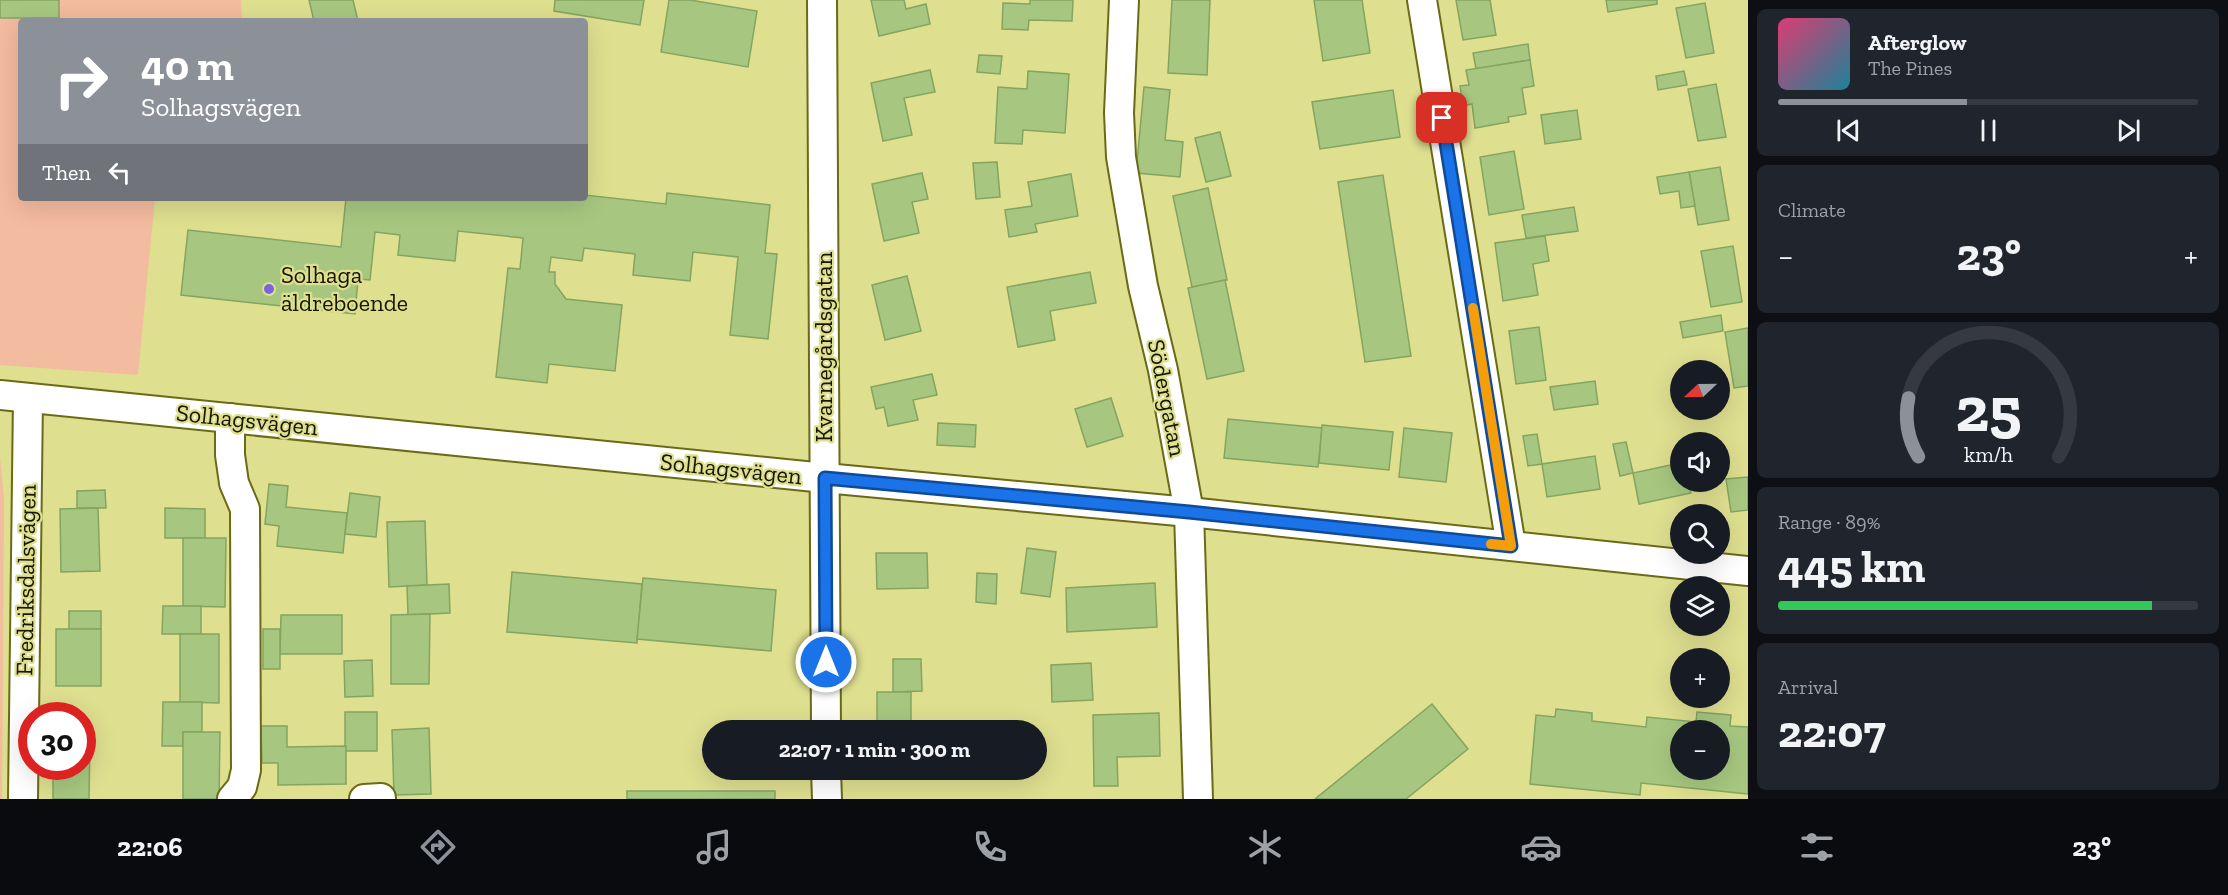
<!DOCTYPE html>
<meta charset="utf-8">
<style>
body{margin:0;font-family:"Zilla Slab",serif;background:#20242c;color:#f1f3f6;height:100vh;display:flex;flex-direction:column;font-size:22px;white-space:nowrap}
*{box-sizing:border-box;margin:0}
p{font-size:20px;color:#9ea1a6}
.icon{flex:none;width:33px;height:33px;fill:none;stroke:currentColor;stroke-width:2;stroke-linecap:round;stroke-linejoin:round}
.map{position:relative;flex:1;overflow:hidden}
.drawer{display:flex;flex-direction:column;gap:9px;padding:9px;background:#0d0f14;width:480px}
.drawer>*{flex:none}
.top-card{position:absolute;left:18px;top:18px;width:570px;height:183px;border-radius:6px;box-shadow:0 6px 24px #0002;background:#8c9099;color:#fff;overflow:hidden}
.needle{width:39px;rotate:248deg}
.fabs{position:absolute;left:1670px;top:360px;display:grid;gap:12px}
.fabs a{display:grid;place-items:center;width:60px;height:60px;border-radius:50%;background:#171b24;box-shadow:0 6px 24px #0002;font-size:30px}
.speed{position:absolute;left:18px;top:702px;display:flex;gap:12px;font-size:30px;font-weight:700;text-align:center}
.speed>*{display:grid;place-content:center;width:78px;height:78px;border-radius:50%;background:#171b24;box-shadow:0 6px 24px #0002;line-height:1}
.speed .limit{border:9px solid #d22;background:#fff;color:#111}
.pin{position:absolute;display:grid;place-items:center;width:51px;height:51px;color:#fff;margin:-26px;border-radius:12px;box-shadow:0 3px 9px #0006}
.me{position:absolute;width:66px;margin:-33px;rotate:0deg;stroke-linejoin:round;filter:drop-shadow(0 0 4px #0008)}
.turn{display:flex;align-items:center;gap:21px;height:126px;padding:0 24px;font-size:27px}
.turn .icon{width:78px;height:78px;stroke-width:2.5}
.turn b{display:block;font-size:42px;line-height:51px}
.then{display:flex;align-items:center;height:57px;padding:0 24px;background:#0003;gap:12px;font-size:22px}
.big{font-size:45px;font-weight:700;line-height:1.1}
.drawer .tile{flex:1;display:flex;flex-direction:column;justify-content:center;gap:9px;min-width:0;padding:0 21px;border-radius:9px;background:#20242c}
.drawer .dial{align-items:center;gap:0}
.dial svg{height:156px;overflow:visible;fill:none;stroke:#363941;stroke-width:7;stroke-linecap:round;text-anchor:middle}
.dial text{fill:#f1f3f6;stroke:none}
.song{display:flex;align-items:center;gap:18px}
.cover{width:72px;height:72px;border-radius:9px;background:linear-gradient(135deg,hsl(340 70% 55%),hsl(190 70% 35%))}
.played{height:6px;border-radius:3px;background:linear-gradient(90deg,#8c9099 45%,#363941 45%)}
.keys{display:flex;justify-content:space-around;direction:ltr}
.heat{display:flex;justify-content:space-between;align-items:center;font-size:33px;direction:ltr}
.charge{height:9px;border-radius:4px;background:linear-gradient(90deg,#34c759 89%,#363941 0)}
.trip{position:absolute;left:702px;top:720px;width:345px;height:60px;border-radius:30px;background:#171b24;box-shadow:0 6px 24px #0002;font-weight:700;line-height:60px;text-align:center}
.menu{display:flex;height:96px;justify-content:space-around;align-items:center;background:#090b0e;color:#9ea1a6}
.menu .icon{width:42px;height:42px}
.menu .current{color:#8c9099}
.menu b{font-size:27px;color:#f1f3f6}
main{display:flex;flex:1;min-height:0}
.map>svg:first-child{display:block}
.green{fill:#f3bb9f}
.building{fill:#a7c780;stroke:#85a45f;stroke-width:1.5;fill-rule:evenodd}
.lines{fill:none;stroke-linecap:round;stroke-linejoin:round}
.minor-casing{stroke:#6b6a16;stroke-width:32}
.minor{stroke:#fff;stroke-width:28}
.route-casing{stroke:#114b97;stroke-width:15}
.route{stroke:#1a73e8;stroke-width:10}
.slow{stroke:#f59e0b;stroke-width:10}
.poi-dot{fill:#7c64df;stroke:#dedf8f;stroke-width:2}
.labels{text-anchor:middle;stroke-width:4.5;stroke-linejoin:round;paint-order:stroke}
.poi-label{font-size:24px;fill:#171600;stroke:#dedf8f;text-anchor:start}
.street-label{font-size:24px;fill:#171600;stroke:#dedf8f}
</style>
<main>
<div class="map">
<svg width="1748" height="799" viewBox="0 0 1748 799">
<rect width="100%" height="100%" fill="#dedf8f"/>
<!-- green -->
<g class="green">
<polygon points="0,0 241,0 242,21 21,21 21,198 155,198 138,375 0,365"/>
<polygon points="0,457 4,500 2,799 0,799"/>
</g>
<!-- building -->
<g class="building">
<rect x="0" y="0" width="59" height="18"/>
<polygon points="309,0 353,0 358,21 314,21"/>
<polygon points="555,0 644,0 640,25 554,11"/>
<polygon points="669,0 690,0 757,11 748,67 661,52"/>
<polygon points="871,0 904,0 906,9 926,4 930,24 879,36"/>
<polygon points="1030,0 1073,0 1072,21 1029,20 1028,30 1002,29 1003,3 1030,4"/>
<polygon points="1172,0 1210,0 1207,75 1168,73"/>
<polygon points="1314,0 1362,0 1370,53 1323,61"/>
<polygon points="1456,0 1490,0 1496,35 1463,40"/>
<polygon points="1606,0 1657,0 1657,4 1608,12"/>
<polygon points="1705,3 1714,53 1686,58 1676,8"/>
<polygon points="1528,44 1530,60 1476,69 1473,53"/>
<polygon points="979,55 1002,56 1000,74 977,72"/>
<polygon points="1530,60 1534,86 1522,88 1526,114 1508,117 1509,122 1475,128 1472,104 1463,106 1460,86 1469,85 1466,70"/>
<polygon points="930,70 935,92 904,98 912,135 883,141 871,83"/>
<polygon points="1028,71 1069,74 1065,133 1023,130 1022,144 995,143 998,87 1027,89"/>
<polygon points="1684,71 1687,85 1658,90 1656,76"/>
<polygon points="1716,84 1726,137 1698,141 1688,89"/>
<polygon points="1144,87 1170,90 1165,140 1183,142 1180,177 1136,173"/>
<polygon points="1393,90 1400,137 1320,149 1312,102"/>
<polygon points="1577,110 1581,139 1545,144 1541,115"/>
<polygon points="1220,132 1231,176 1206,182 1195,138"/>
<polygon points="1514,151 1524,209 1489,215 1480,157"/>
<polygon points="997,162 1000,197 976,199 973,163"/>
<polygon points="1720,167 1729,220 1698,225 1689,172"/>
<polygon points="1689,172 1695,206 1681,208 1679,191 1660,194 1657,177"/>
<polygon points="922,173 928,199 912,202 919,233 884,241 872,184"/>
<polygon points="1071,174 1078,216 1035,224 1037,232 1009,237 1005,210 1032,206 1028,182"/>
<polygon points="1383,175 1411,356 1365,362 1338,182"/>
<polygon points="1208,188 1227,280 1192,287 1173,196"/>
<polygon points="667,193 770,205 765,253 777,254 768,339 730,335 738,257 693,252 690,281 633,275 635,254 584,248 582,261 551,257 549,272 555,272 555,284 566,299 622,305 615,371 549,364 547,383 496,377 508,268 520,269 523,238 458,231 455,261 398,255 400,235 375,232 370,280 358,279 355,314 181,295 188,230 341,247 346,198 585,198 585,195 666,204"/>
<polygon points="1574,207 1578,231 1526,238 1522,215"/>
<polygon points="1545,236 1549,261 1533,264 1538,295 1503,301 1495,243"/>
<polygon points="1733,246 1742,302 1711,307 1701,251"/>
<polygon points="1090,272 1096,303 1050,311 1055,340 1018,347 1007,287"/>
<polygon points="907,276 921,331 885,340 872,285"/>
<polygon points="1225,280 1244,371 1207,379 1188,288"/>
<polygon points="1721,315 1723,331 1683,338 1680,322"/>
<polygon points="1539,327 1546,380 1516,384 1509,331"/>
<polygon points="1748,328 1748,386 1734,388 1725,332"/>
<polygon points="932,374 937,395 913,400 918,420 888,426 884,407 876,409 871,387"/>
<polygon points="1595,381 1598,404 1554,410 1550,387"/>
<polygon points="1111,398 1123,436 1087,447 1075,409"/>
<polygon points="1228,419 1322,428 1318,467 1224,458"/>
<polygon points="938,423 976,425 975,447 937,445"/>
<polygon points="1322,425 1393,432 1389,470 1319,463"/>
<polygon points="1404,428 1452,433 1446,482 1399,477"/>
<polygon points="1537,434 1542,464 1528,466 1523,436"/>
<polygon points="1626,442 1633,473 1620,476 1613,444"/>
<polygon points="1719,447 1722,447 1725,473 1719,473"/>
<polygon points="1595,456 1600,489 1547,497 1542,464"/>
<polygon points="1680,463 1680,482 1688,482 1691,493 1639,504 1633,473"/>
<polygon points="1748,477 1748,510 1731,512 1726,479"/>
<polygon points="269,484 288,486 286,507 347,513 343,553 277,546 279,526 265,524"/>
<polygon points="105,490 106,508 77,508 77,491"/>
<polygon points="350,493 380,497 376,537 345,534"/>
<polygon points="98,508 100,571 61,572 60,509"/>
<polygon points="165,508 205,509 205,538 165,538"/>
<polygon points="425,521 427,585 389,587 387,522"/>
<polygon points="183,538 226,538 225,607 183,606"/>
<polygon points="1027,548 1056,552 1050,597 1021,593"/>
<polygon points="876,553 927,553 928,588 877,589"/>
<polygon points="512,572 642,584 637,643 507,632"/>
<polygon points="977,573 997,574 996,604 976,602"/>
<polygon points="643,578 776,590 771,651 637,639"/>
<polygon points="1155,583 1157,627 1067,632 1066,588"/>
<polygon points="449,584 450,613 408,615 407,586"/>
<polygon points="163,606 201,606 201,634 162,634"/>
<rect x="69" y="611" width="32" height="18"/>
<polygon points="430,614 429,684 391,684 391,615"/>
<polygon points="281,615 342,615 342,654 280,654"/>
<rect x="56" y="629" width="45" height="57"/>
<rect x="263" y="629" width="17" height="40"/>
<polygon points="180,634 219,634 219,703 180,702"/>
<polygon points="893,659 921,659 922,691 893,692"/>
<polygon points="372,660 373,696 345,697 344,661"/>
<polygon points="1091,663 1093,700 1052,702 1051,665"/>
<rect x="877" y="692" width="34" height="38"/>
<polygon points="163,702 202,702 202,732 183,732 183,746 162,746"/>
<polygon points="1432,704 1468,749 1406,799 1315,799"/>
<path d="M1556,709l36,4v8l54,6 1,-10 49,5 1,-10 34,3 -1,11 18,1v67l-107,-11 -1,12 -110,-11 6,-69 19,2zM1680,730h39v40h-39z"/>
<rect x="345" y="712" width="32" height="39"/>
<polygon points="1159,713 1160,756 1117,757 1118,786 1094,786 1093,715"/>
<polygon points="261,726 287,726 287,747 346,746 346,784 278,785 278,763 262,763"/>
<polygon points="429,728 431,794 394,795 392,730"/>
<polygon points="183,732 220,732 219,799 183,799"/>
<polygon points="82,742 90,742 89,799 53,799 53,766 82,766"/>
<rect x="627" y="791" width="148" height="8"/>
</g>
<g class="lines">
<!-- minor casing -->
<g class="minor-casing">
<g id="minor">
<polyline points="822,0 826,730"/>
<polyline points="1124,0 1119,113 1121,157 1143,286 1163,370 1189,512 1198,799"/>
<polyline points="1422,0 1511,546"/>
<polyline points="0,395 825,478 1189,512 1748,571"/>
<polyline points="230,418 230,455 234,483 245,509 246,770 242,787 232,799"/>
<polyline points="826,770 827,799"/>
<polyline points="23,799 28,398"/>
<polyline points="364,799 381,798"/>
</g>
</g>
<!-- minor -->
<use href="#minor" class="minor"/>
</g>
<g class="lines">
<!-- route casing -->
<g class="route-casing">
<polyline id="route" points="826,662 825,478 1189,512 1511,546 1442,118"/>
</g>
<!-- route -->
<use href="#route" class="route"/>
<!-- slow -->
<polyline class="slow" points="1473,308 1511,546 1491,544"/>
</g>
<!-- markers -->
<circle class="poi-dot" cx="269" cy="289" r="6"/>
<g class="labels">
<!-- poi labels -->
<g class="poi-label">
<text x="281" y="283">Solhaga<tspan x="281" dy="28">äldreboende</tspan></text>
</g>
<!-- street labels -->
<g class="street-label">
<text transform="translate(824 347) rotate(-90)" y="8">Kvarnegårdsgatan</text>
<text transform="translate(1167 398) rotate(79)" y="8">Södergatan</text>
<text transform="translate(247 420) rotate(6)" y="8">Solhagsvägen</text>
<text transform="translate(731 469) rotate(6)" y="8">Solhagsvägen</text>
<text transform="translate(26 580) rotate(-89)" y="8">Fredriksdalsvägen</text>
</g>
</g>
</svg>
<div class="fabs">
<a><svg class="needle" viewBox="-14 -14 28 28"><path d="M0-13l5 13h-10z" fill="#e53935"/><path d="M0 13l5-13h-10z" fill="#9ea1a6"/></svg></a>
<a><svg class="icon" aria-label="sound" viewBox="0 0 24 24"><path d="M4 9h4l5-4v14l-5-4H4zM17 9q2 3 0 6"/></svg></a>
<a><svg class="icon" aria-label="search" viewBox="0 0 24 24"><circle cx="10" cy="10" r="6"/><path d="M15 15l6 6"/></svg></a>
<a><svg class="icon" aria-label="layers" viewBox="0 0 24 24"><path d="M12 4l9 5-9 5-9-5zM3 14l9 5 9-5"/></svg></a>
<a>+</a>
<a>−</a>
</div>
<div class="speed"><div class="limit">30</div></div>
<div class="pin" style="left:1442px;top:118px;background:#d93025"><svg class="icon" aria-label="arrive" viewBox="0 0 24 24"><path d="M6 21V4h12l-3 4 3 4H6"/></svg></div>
<svg class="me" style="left:826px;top:662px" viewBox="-20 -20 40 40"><circle r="17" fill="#1a73e8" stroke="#fff" stroke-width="3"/><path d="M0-11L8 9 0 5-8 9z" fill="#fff"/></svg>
<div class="trip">22:07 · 1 min · 300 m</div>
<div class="top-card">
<div class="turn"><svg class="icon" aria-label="right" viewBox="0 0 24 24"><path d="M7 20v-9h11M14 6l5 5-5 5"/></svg><div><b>40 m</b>Solhagsvägen</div></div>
<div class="then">Then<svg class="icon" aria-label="left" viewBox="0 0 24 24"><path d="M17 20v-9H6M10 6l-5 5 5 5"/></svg></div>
</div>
</div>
<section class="drawer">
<div class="tile">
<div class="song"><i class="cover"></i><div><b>Afterglow</b><p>The Pines</p></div></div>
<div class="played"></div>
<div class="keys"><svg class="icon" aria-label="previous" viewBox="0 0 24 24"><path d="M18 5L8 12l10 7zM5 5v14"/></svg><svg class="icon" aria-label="pause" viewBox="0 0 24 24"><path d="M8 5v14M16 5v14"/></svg><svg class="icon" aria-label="next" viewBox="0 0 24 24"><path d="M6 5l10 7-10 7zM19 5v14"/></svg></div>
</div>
<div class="tile"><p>Climate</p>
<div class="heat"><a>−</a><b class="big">23°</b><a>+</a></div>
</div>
<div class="tile dial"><svg viewBox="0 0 100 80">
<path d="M14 69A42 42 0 1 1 86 69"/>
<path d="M14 69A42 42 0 0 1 9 39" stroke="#8c9099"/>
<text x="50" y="56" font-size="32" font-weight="700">25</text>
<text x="50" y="72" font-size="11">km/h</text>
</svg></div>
<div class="tile"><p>Range · 89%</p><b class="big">445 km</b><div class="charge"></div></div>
<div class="tile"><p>Arrival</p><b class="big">22:07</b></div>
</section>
</main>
<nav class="menu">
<b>22:06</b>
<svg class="icon current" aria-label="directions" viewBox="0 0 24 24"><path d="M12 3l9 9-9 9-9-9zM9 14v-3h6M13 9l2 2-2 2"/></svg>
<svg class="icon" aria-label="music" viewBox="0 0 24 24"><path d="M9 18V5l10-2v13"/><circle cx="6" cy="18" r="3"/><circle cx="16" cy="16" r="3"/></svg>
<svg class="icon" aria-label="phone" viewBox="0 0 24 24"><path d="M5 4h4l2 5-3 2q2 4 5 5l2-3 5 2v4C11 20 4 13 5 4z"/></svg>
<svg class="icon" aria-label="climate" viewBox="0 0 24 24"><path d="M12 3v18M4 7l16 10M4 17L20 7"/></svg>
<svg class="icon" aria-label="car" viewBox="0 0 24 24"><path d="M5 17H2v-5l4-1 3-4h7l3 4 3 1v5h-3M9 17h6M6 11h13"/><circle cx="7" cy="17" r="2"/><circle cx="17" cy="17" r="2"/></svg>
<svg class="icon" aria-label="filters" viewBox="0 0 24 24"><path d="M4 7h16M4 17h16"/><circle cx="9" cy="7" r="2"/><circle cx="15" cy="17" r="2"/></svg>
<b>23°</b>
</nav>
